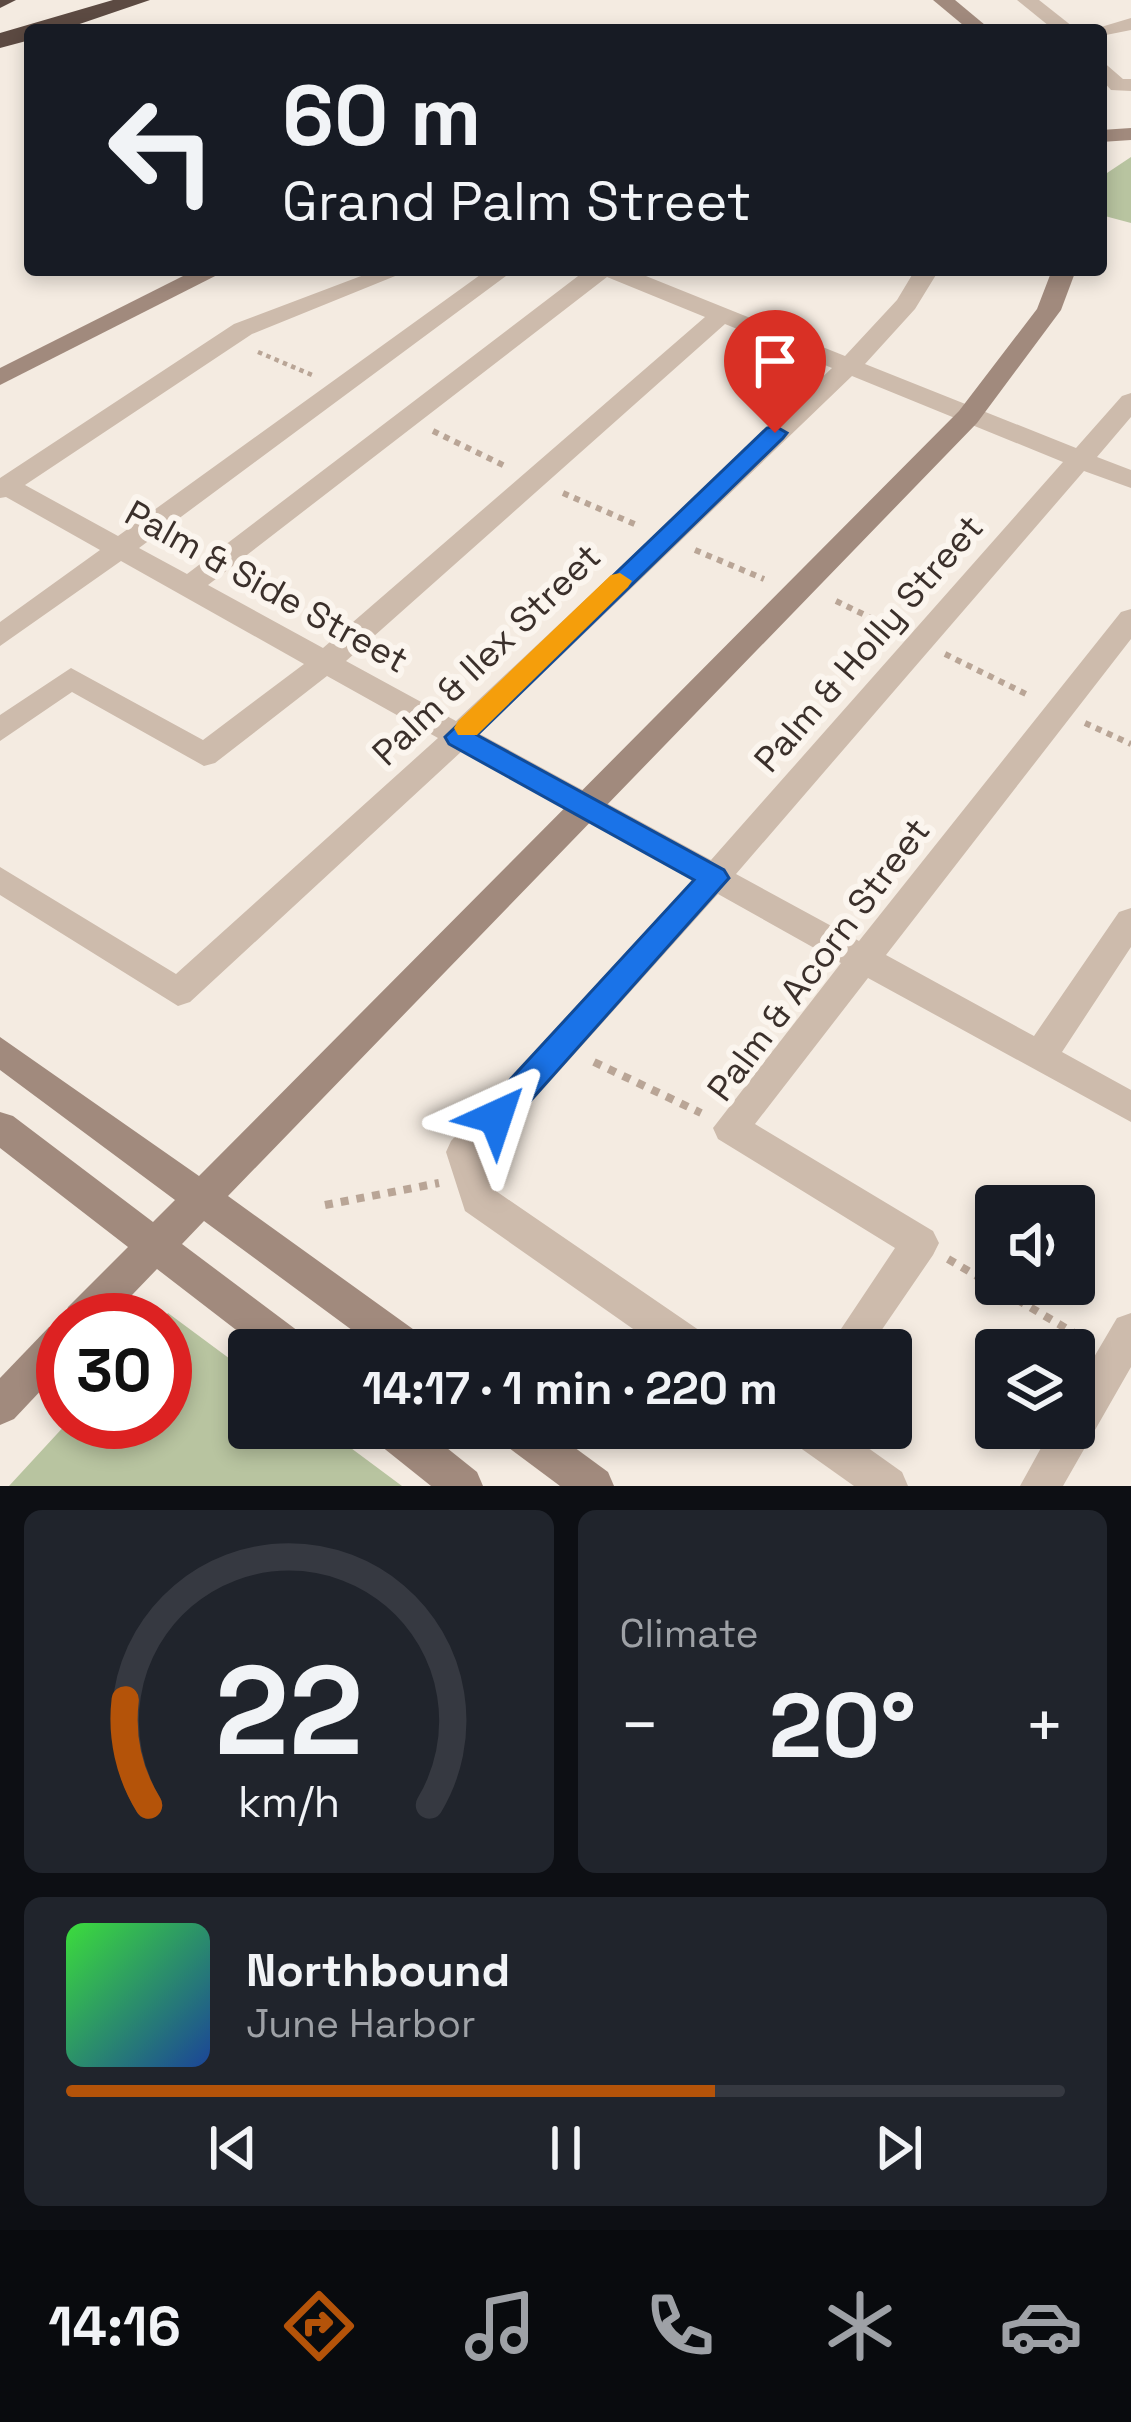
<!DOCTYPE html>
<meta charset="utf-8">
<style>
body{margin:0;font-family:"Space Grotesk",sans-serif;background:#20242c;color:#f1f3f6;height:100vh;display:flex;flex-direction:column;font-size:45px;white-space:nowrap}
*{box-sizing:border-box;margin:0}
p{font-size:39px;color:#9ea1a6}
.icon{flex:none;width:66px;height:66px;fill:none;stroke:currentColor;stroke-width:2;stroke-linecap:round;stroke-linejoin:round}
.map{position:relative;height:1486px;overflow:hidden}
.panel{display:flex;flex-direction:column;gap:24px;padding:24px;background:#0d0f14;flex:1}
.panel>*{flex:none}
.banner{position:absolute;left:24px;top:24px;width:1083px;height:252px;border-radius:12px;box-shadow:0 6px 18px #0003;background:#171b24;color:#f1f3f6;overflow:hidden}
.controls{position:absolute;left:975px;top:1185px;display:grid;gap:24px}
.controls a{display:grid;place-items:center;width:120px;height:120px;border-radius:12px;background:#171b24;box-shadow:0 6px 18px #0003;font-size:60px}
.speed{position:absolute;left:36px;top:1293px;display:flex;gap:24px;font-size:60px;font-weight:700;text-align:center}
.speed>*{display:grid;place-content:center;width:156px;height:156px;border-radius:50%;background:#171b24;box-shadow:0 6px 18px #0003;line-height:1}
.speed .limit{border:18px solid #d22;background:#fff;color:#111}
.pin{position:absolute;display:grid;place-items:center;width:102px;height:102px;color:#fff;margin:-123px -51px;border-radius:50% 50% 50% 0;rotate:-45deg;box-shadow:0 0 12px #0007}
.pin .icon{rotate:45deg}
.me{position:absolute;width:132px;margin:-66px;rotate:42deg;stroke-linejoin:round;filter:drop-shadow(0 0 9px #0008)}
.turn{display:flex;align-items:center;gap:42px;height:252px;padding:0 60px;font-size:54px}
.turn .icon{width:156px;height:156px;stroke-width:2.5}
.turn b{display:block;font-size:84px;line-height:102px}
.big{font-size:90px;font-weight:700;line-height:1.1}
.panel .card{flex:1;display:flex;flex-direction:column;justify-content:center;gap:18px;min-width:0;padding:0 42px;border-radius:18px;background:#20242c}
.panel .dial{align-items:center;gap:0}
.dial svg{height:312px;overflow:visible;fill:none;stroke:#363941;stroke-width:7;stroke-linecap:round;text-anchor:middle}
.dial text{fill:#f1f3f6;stroke:none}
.song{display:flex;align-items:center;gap:36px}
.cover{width:144px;height:144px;border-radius:18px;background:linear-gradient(135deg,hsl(120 70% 55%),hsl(220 70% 35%))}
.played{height:12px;border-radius:6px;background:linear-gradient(90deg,#b45309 65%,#363941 65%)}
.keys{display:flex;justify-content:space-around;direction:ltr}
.heat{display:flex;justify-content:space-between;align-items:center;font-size:66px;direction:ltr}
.panel .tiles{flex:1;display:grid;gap:24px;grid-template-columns:1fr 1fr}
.card:last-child{grid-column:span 2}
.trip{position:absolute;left:228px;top:1329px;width:684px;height:120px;border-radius:12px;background:#171b24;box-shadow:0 6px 18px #0003;font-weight:700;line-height:120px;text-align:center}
.tab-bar{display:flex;height:192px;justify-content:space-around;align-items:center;background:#090b0e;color:#9ea1a6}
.tab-bar .icon{width:84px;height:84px}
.tab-bar .active{color:#b45309}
.tab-bar b{font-size:54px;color:#f1f3f6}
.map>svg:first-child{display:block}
.green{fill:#b8c4a0}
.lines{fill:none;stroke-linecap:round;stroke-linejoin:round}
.path-far2{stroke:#b9a596;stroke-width:4.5;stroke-dasharray:4.5 4.5;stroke-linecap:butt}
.path-far1{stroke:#b9a596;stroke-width:6;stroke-dasharray:6 6;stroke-linecap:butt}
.path{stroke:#b9a596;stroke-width:8;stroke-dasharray:8 8;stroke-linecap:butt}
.street{fill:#cdbbac;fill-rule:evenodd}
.secondary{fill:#a18a7d;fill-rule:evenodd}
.highway{fill:#5c4a42;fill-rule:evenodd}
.route{fill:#1a73e8;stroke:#114b97;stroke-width:3}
.slow{fill:#f59e0b}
.labels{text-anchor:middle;stroke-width:12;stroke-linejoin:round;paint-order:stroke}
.street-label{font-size:36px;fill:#3b302b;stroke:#fbf5ee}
</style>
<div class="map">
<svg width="1131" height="1486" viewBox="0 0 1131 1486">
<rect width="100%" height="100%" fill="#f4ebe1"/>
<!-- green -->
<g class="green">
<polygon points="1131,157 1131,223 1101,215 1101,177"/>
<polygon points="168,1313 249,1373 249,1428 324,1428 402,1486 9,1486 68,1422 165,1422 165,1320 161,1320"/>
</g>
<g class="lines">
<!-- path-far2 -->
<polyline class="path-far2" points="258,352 312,375"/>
<!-- path-far1 -->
<g class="path-far1">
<polyline points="433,431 507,467"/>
<polyline points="563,493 639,526"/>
<polyline points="695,550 764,579"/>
<polyline points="836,601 896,630"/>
<polyline points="945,654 1030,696"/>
<polyline points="1085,723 1131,744"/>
</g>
<!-- path -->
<g class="path">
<polyline points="594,1062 701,1113"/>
<polyline points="325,1205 439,1183"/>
<polyline points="948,1259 1086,1340"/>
</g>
<!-- street -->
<g class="street">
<polygon points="1017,0 1039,0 1077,30 1054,30"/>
<polygon points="1131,18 1131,30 1101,36 1101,30 1091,30"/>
<polygon points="1101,60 1123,79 1131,79 1131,91 1111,90 1101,79"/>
<path d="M377,270h33l-158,64 -227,151 93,51 369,-266h27l-375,278 48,26 399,-304h45l214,86 52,-56 18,-30h24l-24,39 -50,55 211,84 46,-52 9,-3v24l-34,40 34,13v18l-47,-17 -348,403 123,67 262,-329 10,-3v30l-245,316 148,81 85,-124 12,-4v39l-69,105 69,38v32l-263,-144 -113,146 178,107 6,12 -6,12 -65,95h-41l68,-102 -177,-109 -5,-11 128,-165 -123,-69 -235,262 10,33 216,148 5,13h-51l-198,-139 -19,-59 5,-11 242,-261 -231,-129 -272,251 -12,4 -178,-111v-28l176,107 262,-236 -111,-62 -112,87 -11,3 -132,-74 -72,49v-26l71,-47 132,72 101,-76 -183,-103 -121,85v-24l100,-72 -94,-53 -6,1v-20l234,-154zM607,277l98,40 -382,331 -115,-63zM725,324l107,44 -376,353 -110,-60zM852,376l211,86 -352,398 -231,-126z"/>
<polygon points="1131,1313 1131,1367 1063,1486 1020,1486 1052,1428 1074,1428 1074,1391 1117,1318"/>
<polygon points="786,1428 840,1428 902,1472 908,1486 854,1486 792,1442"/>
</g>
<!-- secondary -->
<g class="secondary">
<polygon points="933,0 955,0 991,30 969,30"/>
<polygon points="1131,128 1131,140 1101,142 1101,130"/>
<polygon points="195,270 227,270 0,385 0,368"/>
<polygon points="1052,270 1076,270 1061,310 977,423 228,1196 424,1337 429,1350 379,1350 204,1221 182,1244 306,1337 311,1350 262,1350 157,1269 108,1320 63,1320 68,1307 128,1247 0,1148 0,1112 13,1116 153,1222 175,1200 0,1070 0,1037 199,1176 959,411 1037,309"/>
<polygon points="63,1322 63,1367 14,1419 0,1425 0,1378 49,1327"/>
<polygon points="370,1428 422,1428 477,1472 483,1486 431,1486 376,1442"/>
<polygon points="495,1428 548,1428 608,1472 614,1486 560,1486 501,1442"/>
</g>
<!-- highway -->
<g class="highway">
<polygon points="0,0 16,0 0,8"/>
<polygon points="113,0 150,0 62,30 30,30 30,40 0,48 0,33"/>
</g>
</g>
<!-- route -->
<polygon class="route" points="775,426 787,433 783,438 477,735 724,870 729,878 508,1126 496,1130 485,1126 480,1117 485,1107 694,880 449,744 445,737 767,428"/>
<!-- slow -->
<polygon class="slow" points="620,573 632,581 628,587 477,735 458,735 454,728 458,721 611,575"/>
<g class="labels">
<!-- street labels -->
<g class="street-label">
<text transform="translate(267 586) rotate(29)" y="13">Palm &amp; Side Street</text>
<text transform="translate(868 643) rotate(-49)" y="13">Palm &amp; Holly Street</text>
<text transform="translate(486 654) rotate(-44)" y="13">Palm &amp; Ilex Street</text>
<text transform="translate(818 959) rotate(-53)" y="13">Palm &amp; Acorn Street</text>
</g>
</g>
</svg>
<div class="controls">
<a><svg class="icon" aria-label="sound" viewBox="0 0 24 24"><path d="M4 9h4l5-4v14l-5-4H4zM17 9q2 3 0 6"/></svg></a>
<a><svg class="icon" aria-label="layers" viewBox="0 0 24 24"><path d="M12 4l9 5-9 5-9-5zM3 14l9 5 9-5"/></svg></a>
</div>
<div class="speed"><div class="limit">30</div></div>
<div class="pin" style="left:775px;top:433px;background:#d93025"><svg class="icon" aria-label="arrive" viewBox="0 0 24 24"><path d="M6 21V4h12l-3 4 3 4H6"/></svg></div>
<svg class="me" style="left:496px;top:1117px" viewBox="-20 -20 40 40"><path d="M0-17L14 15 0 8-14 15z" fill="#1a73e8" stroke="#fff" stroke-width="4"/></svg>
<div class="trip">14:17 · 1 min · 220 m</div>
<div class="banner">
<div class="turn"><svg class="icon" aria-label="left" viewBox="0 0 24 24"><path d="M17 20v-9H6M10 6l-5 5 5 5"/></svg><div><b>60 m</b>Grand Palm Street</div></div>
</div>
</div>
<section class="panel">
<div class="tiles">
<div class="card dial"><svg viewBox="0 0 100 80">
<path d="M14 69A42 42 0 1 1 86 69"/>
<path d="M14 69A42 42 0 0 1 8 42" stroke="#b45309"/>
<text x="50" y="56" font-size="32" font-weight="700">22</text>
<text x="50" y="72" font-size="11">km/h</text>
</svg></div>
<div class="card"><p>Climate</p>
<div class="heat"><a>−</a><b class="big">20°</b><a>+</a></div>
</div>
<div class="card">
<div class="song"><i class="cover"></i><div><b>Northbound</b><p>June Harbor</p></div></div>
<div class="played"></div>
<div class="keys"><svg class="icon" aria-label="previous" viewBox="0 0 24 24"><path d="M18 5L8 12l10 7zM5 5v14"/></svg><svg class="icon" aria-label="pause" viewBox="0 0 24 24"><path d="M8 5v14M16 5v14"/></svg><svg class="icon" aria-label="next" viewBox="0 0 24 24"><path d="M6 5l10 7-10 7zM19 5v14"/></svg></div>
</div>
</div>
</section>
<nav class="tab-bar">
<b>14:16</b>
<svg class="icon active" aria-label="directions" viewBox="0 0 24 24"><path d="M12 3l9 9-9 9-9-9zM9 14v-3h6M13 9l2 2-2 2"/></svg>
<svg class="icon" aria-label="music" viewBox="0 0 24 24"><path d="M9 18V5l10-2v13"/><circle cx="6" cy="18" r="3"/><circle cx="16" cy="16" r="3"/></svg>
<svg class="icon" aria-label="phone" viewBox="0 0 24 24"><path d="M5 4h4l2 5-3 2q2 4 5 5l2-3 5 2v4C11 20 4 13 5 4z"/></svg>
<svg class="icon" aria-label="climate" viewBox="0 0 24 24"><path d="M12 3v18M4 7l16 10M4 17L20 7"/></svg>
<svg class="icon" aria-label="car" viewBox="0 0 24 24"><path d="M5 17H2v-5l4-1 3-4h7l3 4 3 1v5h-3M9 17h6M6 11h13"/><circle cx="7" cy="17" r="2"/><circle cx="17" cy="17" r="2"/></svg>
</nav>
